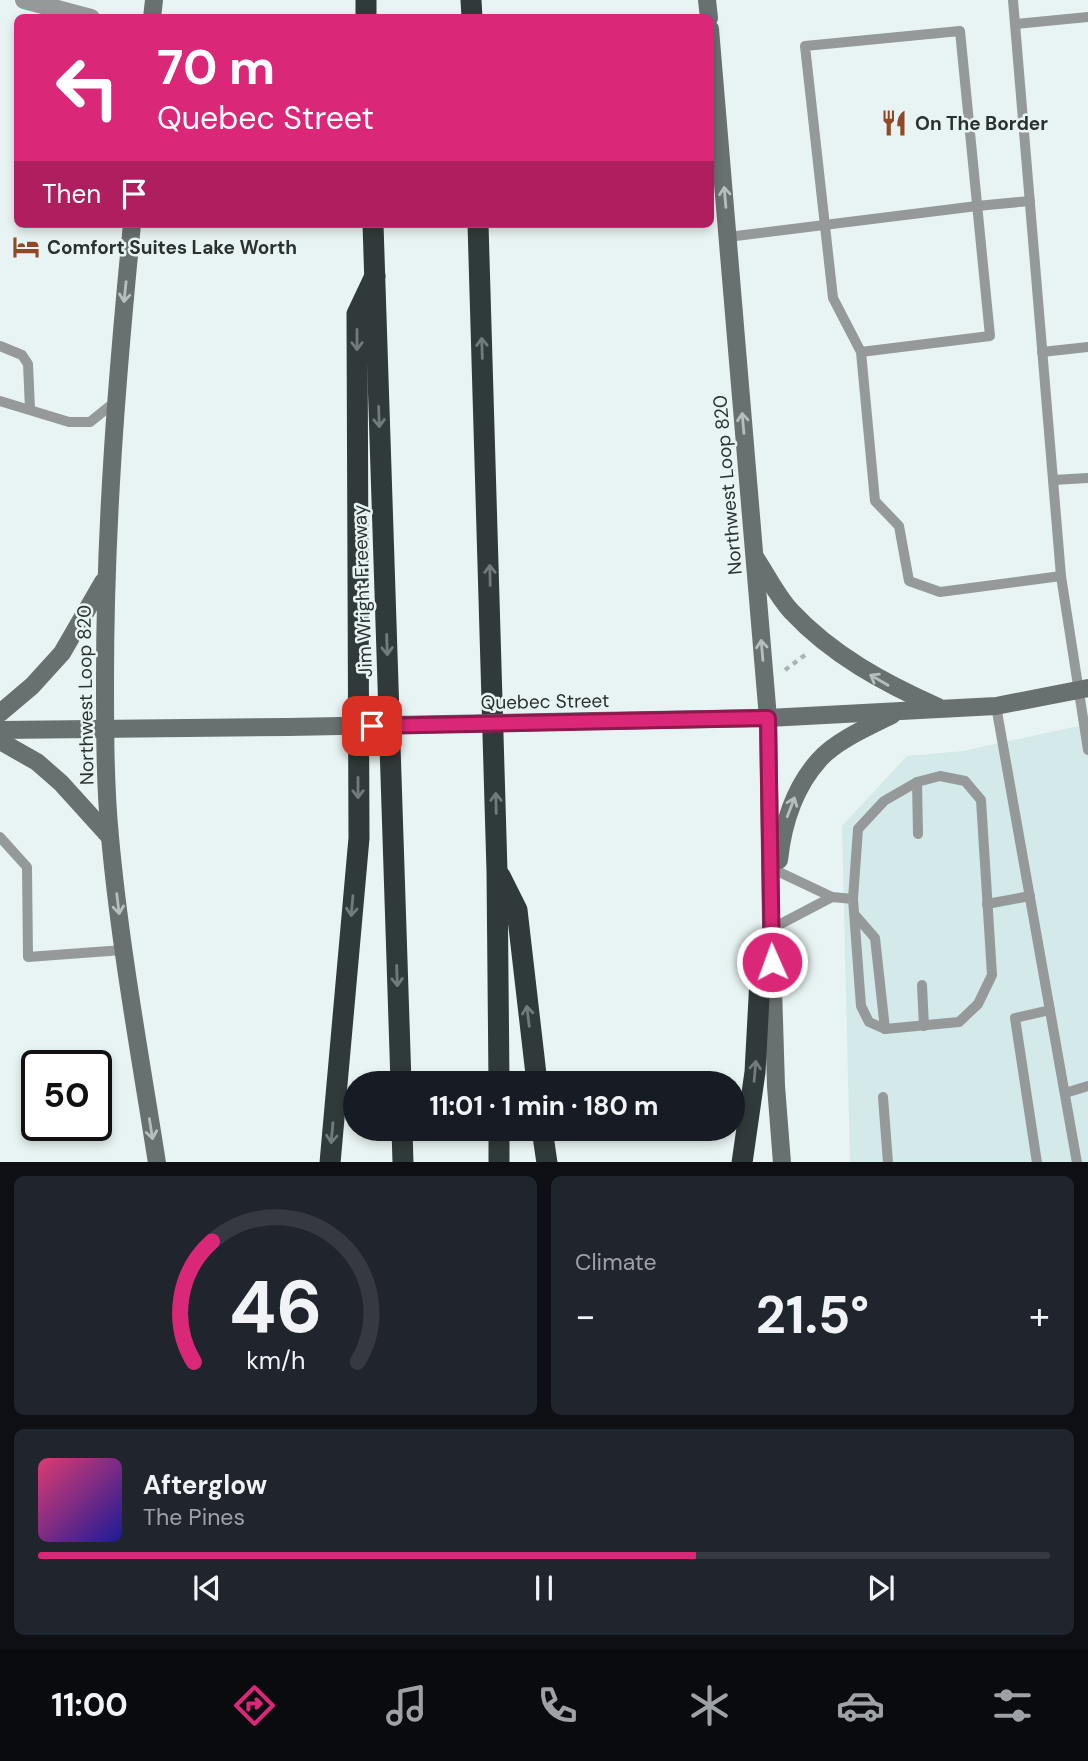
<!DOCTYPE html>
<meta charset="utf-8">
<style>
body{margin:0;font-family:"DM Sans",sans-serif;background:#20242c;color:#f1f3f6;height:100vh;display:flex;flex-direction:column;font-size:26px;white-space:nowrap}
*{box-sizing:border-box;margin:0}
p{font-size:23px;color:#9ea1a6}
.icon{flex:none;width:38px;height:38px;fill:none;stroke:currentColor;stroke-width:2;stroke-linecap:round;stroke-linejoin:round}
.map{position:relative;height:1162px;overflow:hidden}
.sheet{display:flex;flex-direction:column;gap:14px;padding:14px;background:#0d0f14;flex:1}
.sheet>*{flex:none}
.hud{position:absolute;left:14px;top:14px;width:700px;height:214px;border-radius:10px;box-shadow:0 4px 10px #0003;background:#db2777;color:#fff;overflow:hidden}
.speed{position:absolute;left:21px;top:1050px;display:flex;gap:14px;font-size:35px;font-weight:700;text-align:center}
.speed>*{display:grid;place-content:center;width:91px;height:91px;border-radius:50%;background:#171b24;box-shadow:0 4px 10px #0003;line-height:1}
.speed .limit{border:4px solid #111;border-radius:10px;background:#fff;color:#111}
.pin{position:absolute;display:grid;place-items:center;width:60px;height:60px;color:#fff;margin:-30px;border-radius:14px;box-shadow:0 4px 10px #0006}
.me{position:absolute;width:77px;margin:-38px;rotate:358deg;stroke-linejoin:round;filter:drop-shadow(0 0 5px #0008)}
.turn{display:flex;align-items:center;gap:24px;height:147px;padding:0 28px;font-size:32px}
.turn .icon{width:91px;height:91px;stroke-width:2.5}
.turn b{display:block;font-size:49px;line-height:60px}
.then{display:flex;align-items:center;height:66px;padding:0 28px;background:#0003;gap:14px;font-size:26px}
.big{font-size:52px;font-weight:700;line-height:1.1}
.sheet .card{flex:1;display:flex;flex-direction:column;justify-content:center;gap:10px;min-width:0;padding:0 24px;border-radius:10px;background:#20242c}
.sheet .dial{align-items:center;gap:0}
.dial svg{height:182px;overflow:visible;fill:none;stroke:#363941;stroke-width:7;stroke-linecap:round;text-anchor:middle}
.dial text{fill:#f1f3f6;stroke:none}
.song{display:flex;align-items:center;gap:21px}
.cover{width:84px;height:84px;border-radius:10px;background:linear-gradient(135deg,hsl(340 70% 55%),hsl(240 70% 35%))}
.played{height:7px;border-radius:4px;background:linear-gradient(90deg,#db2777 65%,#363941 65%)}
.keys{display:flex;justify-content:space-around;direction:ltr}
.heat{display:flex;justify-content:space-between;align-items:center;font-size:38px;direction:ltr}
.sheet .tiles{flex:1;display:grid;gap:14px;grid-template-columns:1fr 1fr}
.card:last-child{grid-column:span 2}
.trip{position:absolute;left:343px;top:1071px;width:402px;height:70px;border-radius:35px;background:#171b24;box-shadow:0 4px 10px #0003;font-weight:700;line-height:70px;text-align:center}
.dock{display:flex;height:112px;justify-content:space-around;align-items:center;background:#090b0e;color:#9ea1a6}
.dock .icon{width:49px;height:49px}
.dock .on{color:#db2777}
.dock b{font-size:32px;color:#f1f3f6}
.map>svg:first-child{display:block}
.built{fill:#d4e9e9}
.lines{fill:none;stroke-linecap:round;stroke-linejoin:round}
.path{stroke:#aab4b3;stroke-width:4.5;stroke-dasharray:5 5;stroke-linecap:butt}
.lane{stroke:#959999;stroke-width:10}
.street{stroke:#959999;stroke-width:18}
.secondary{stroke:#697070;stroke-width:18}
.highway{stroke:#313a3a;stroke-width:21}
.secondary-bridge{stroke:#697070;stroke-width:18}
.oneway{stroke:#b5bfbf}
.oneway2{stroke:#717b7b}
.route-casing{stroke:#8e194d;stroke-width:18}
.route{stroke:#db2777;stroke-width:12}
.labels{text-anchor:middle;stroke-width:5;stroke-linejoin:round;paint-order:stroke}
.poi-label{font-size:19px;font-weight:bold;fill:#2b3030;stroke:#e8f4f3;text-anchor:start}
.street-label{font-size:19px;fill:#2b3030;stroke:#e8f4f3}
</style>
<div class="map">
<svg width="1088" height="1163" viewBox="0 0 1088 1163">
<rect width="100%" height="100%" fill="#e8f4f3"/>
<!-- built -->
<polygon class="built" points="1088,724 1088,1162 850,1162 842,826 907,756 963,751"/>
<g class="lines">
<!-- path -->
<polyline class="path" points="785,670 809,652"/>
<!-- lane -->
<g class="lane">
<polyline points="1013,0 1061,576 1088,750"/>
<polyline points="1015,24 1088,17"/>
<polyline points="728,237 977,206 1030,201"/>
<polyline points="0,346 22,355 28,364 30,409"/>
<polyline points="861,352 990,336 960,31 805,46 833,298 861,352 875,501 899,526 909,581 940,592 1061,576"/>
<polyline points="1042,352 1088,347"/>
<polyline points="0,401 69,422 90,422 115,402"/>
<polyline points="1053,480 1088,478"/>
<polyline points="996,706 1077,1163"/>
<polyline points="917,782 918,834"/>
<polyline points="0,837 27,867 28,957 123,950"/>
<polyline points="777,871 832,897 853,899 861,1006 869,1022 885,1029 959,1022 978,1004 992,975 981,800 965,781 940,776 917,782 884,801 858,829 853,899"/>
<polyline points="987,904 1030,896"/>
<polyline points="855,915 875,938 885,1029"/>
<polyline points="771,929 832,897"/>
<polyline points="922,985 924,1026"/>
<polyline points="1065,1093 1088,1086"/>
<polyline points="883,1097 888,1163"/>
<polyline points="1037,1163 1015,1018 1050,1010"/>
</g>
<!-- street -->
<polyline class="street" points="24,0 91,18"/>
<!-- secondary -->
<g class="secondary">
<polyline points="707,0 709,18"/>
<polyline points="152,18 154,0"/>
<polyline points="710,29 768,718 771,922 776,1086 782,1163"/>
<path d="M132,224c-15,152 -27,302 -27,455 0,52 0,106 5,158 10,109 30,218 47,326"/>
<path d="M755,557c12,18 22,39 36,54 41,44 93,72 147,96"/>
<polyline points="0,713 32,686 62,653 103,582"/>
<polyline points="595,721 768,718 996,706 1088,688"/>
<polyline points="0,730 288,727"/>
<polyline points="0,741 37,762 61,783 109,836"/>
<path d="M779,860c4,-37 15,-72 40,-100 16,-19 51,-34 73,-45"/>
</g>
<!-- highway -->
<g class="highway">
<polyline points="366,0 366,18"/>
<polyline points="471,0 472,18"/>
<polyline points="373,224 401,1083"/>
<polyline points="478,224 497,871 499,1083"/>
<polyline points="500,876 517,910 537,1083"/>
<polyline points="402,1129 403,1163"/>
<polyline points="499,1129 499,1163"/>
<polyline points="542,1129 547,1163"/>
<polyline points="330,1163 359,838 357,314 375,276"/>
<polyline points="742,1163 755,1072 761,961 771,937"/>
</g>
<!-- secondary-bridge -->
<polyline class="secondary-bridge" points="288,727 595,721"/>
</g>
<!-- one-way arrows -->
<defs><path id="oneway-shaft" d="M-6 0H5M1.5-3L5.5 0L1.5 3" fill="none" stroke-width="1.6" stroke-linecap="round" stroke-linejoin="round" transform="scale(1.75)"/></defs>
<g class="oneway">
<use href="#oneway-shaft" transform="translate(725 197) rotate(-95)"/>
<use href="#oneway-shaft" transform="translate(125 292) rotate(96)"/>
<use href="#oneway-shaft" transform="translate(743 423) rotate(-95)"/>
<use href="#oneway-shaft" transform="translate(762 650) rotate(-95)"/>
<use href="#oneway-shaft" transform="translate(879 680) rotate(-150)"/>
<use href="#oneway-shaft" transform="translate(791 807) rotate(-69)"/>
<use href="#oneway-shaft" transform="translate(118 904) rotate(83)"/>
<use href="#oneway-shaft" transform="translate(151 1129) rotate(81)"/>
</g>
<g class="oneway2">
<use href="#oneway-shaft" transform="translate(357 340) rotate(90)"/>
<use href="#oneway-shaft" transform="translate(482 348) rotate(-92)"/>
<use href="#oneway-shaft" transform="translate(379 417) rotate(88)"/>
<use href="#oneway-shaft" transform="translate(490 575) rotate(-91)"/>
<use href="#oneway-shaft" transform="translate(387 645) rotate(88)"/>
<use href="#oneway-shaft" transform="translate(358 788) rotate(90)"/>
<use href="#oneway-shaft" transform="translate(496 803) rotate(-91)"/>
<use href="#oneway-shaft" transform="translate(352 906) rotate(95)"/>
<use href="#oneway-shaft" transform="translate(397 976) rotate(88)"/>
<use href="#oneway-shaft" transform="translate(528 1016) rotate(-97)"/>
<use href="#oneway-shaft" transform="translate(755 1071) rotate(-85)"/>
<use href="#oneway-shaft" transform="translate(332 1133) rotate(95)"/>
</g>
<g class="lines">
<!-- route casing -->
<g class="route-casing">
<polyline id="route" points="372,726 768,718 772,962"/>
</g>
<!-- route -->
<use href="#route" class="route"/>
</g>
<!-- icons -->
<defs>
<g id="restaurant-bare" transform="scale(2.1)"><path d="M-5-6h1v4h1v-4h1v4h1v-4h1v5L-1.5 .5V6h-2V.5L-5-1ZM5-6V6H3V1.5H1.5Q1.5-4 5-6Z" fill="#914925" stroke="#e8f4f3" stroke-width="2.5" paint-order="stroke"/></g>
<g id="hotel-bare" transform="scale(2.1)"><path d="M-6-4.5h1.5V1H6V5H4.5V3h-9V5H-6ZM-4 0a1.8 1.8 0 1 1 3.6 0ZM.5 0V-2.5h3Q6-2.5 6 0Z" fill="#914925" stroke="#e8f4f3" stroke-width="2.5" paint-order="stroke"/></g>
</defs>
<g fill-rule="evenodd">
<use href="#restaurant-bare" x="894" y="123"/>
<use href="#hotel-bare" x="26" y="247"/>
</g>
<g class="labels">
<!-- poi labels -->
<g class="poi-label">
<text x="915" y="130">On The Border</text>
<text x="47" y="254">Comfort Suites Lake Worth</text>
</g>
<!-- street labels -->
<g class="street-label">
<text transform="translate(727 485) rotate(-95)" y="7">Northwest Loop 820</text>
<text transform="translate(362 591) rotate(-92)" y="7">Jim Wright Freeway</text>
<text transform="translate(85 695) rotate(-91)" y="7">Northwest Loop 820</text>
<text transform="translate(545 701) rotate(-1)" y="7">Quebec Street</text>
</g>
</g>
</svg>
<div class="speed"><div class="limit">50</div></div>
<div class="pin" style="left:372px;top:726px;background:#d93025"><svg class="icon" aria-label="arrive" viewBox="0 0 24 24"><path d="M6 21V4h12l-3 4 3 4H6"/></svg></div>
<svg class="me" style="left:772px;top:962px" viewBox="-20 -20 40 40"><circle r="17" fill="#db2777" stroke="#fff" stroke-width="3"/><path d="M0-11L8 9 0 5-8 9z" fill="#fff"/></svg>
<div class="trip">11:01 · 1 min · 180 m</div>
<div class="hud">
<div class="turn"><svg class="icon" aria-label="left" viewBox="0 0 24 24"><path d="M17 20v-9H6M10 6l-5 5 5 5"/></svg><div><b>70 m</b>Quebec Street</div></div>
<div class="then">Then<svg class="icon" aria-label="arrive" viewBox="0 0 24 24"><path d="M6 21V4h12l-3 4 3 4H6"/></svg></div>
</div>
</div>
<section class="sheet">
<div class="tiles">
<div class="card dial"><svg viewBox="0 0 100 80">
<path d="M14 69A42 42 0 1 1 86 69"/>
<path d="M14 69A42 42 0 0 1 22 16" stroke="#db2777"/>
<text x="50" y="56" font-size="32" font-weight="700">46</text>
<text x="50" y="72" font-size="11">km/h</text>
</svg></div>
<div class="card"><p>Climate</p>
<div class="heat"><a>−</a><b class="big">21.5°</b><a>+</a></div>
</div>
<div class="card">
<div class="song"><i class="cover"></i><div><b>Afterglow</b><p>The Pines</p></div></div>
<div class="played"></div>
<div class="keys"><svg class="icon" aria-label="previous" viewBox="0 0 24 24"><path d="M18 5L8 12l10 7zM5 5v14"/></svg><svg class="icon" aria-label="pause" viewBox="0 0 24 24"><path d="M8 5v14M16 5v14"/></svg><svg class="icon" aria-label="next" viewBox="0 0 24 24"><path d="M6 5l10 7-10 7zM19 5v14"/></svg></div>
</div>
</div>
</section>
<nav class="dock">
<b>11:00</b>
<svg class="icon on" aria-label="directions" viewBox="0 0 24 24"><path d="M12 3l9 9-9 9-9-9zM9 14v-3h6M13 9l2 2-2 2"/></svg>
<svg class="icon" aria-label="music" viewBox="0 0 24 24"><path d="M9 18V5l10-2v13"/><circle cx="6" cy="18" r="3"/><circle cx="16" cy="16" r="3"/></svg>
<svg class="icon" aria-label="phone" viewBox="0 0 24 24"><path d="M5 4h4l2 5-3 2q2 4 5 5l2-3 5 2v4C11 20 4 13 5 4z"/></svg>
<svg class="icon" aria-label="climate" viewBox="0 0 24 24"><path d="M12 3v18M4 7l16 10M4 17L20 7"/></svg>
<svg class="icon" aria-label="car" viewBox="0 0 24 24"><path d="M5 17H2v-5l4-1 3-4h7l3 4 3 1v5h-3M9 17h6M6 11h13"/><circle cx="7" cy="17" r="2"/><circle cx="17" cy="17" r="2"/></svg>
<svg class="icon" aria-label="filters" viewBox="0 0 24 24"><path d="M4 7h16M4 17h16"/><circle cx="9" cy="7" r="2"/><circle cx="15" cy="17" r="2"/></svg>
</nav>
